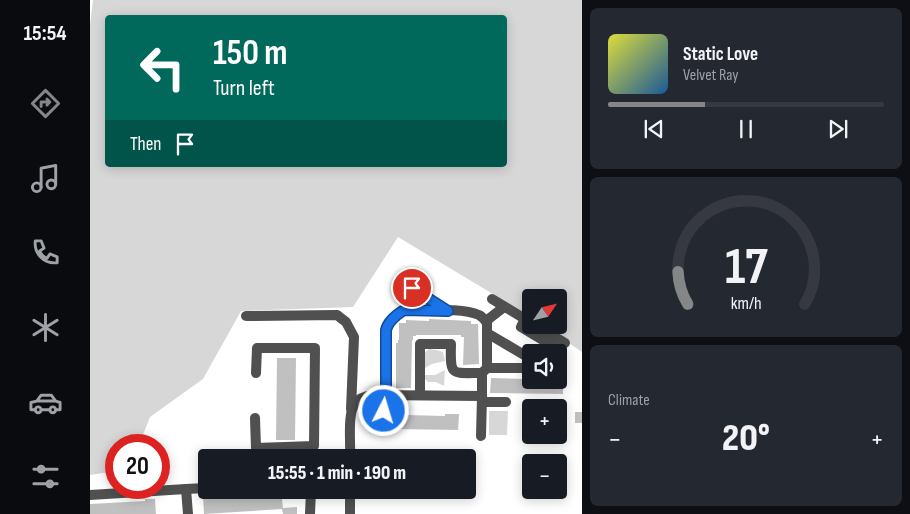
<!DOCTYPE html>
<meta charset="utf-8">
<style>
body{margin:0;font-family:"Sofia Sans Condensed",sans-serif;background:#242831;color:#f1f3f6;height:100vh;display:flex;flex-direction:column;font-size:19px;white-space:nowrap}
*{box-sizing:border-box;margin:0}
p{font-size:16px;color:#9ea1a6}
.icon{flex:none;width:28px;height:28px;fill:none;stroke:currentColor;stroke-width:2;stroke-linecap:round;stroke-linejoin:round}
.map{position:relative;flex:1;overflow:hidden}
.details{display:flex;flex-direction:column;gap:8px;padding:8px;background:#0d0f14;width:328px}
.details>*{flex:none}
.top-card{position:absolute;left:15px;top:15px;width:402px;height:152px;border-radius:5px;box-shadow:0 2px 12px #0003;background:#00695c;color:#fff;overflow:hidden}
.needle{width:32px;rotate:55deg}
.controls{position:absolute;left:432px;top:289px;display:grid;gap:10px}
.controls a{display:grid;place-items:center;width:45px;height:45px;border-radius:5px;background:#171b24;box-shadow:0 2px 12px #0003;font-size:25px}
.speed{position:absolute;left:15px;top:434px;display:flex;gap:10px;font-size:25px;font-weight:700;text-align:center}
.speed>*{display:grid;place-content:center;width:65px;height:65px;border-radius:50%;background:#171b24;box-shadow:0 2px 12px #0003;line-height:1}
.speed .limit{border:8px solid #d22;background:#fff;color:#111}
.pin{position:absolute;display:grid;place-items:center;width:42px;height:42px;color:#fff;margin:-21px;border:2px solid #fff;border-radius:50%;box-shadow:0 1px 5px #0007}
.me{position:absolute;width:55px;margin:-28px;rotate:5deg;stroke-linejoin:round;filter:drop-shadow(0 0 4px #0008)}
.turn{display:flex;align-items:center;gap:18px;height:105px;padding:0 25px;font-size:22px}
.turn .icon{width:65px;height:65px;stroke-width:2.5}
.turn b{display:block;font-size:35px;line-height:42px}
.then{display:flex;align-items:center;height:48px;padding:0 25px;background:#0003;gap:10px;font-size:19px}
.big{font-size:38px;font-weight:800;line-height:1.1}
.details .widget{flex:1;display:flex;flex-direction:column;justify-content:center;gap:8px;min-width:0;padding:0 18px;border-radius:8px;background:#242831}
.details .dial{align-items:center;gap:0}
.dial svg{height:130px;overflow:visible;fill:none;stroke:#363941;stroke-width:7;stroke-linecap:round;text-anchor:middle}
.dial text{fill:#f1f3f6;stroke:none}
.song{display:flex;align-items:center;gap:15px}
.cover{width:60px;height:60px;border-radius:8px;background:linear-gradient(135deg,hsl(60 70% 55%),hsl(210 70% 35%))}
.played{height:5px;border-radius:2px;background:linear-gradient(90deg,#858687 35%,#363941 35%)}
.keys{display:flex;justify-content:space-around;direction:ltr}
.heat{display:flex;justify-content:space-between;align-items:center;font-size:28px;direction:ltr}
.trip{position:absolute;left:108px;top:449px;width:278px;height:50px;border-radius:5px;background:#171b24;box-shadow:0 2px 12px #0003;font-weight:800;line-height:50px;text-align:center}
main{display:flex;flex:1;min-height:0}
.tabs{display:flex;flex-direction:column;width:90px;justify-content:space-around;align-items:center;background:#090b0e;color:#9ea1a6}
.tabs .icon{width:35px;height:35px}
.tabs .selected{color:#858687}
.tabs b{font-size:22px;color:#f1f3f6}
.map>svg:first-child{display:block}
.green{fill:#d7d7d7;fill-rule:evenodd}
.building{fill:#c0c0c0}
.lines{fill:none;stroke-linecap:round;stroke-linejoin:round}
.minor{stroke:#505050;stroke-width:10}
.route-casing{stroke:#114b97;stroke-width:12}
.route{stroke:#1a73e8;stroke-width:9}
</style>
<main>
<nav class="tabs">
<b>15:54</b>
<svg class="icon selected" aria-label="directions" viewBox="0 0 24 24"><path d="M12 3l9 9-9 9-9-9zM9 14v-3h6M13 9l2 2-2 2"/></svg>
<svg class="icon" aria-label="music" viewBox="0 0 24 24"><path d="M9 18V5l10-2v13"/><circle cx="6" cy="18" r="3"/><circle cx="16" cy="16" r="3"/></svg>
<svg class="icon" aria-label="phone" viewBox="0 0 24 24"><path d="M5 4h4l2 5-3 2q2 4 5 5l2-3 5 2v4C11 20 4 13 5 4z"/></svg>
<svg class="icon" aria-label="climate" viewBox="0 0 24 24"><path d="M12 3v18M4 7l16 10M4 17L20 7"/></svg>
<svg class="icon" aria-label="car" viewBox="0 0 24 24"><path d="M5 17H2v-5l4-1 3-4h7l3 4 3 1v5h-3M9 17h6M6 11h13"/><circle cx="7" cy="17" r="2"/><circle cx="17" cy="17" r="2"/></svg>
<svg class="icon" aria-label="filters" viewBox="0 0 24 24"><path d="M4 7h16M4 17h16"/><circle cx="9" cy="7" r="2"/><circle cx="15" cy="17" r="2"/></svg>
</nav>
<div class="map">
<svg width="493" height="514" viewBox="0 0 493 514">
<rect width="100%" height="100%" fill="#fff"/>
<!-- green -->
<g class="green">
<path d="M3,0h489v352l-39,-27h16v-27h-28v19l-133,-80 -45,70 -112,4 -38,68 -53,38 -11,28h-23v26l-26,4v-450zM18,18h397v147h-397z"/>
<polygon points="339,349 346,350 353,352 355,361 342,364 335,368 335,352"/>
<polygon points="355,370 354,386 346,382 338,382 335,379 335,375 345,375"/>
<polygon points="399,411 418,411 417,435 399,435"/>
</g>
<!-- building -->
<g class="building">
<polygon points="339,319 381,321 381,324 388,324 389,364 373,365 374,337 371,337 371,335 326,335 326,336 323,336 323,340 322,340 321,388 306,388 306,343 308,343 308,340 309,340 309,323 316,323 316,320 339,321"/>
<polygon points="187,358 206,358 205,440 186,440"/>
<polygon points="401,378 473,380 473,394 400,393"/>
<polygon points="301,402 315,403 315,413 316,413 316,415 355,416 355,414 369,414 368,430 303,429 303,422 301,422"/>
<rect x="485" y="412" width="8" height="11"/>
<polygon points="191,491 193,508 207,507 207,514 193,514 192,509 114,514 113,496 132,496 181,493 180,492"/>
<polygon points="55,499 65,499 66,514 0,514 0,504 55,501"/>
</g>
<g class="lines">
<!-- minor -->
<g class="minor">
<polyline points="322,288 357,310"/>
<polyline points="402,299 440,322"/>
<polyline points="156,316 247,315 256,322 264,337 261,409"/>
<polyline points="435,319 431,327 466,348 471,341"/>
<polyline points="396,321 414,307"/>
<polyline points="445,325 475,343"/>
<polyline points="397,333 441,359"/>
<polyline points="397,368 441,368"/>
<path d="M295,395l1,-64c2,-10 10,-16 18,-21 22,1 56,-3 75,5 4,2 6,5 8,8v45l-5,5"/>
<path d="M330,395v-51h31c-1,33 0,29 31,29v23"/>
<polyline points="392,402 416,402"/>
<polyline points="165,418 166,448 224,446 225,348 167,348 166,373"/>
<polyline points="293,428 294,395"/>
<path d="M260,458c1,-15 -3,-43 5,-55 4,-5 12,-7 18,-8l109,1 -1,40"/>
<polyline points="260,490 260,514"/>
<polyline points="0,495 96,489"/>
<polyline points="98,514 96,489 116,488"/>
<polyline points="220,514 221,490"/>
</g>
</g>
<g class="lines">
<!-- route casing -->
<g class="route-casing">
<path id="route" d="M294,411v-16h2v-65c2,-9 10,-15 18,-20l44,1 -36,-23"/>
</g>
<!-- route -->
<use href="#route" class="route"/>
</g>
</svg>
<div class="controls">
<a><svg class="needle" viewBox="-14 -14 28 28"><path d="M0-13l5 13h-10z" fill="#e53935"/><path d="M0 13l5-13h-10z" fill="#9ea1a6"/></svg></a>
<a><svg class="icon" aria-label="sound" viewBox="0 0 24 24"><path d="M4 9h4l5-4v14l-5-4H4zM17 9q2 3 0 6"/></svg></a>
<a>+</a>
<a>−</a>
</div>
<div class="speed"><div class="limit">20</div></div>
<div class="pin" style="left:322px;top:288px;background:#d93025"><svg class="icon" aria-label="arrive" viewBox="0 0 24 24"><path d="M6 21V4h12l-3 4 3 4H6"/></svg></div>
<svg class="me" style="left:294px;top:411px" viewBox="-20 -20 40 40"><circle r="17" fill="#1a73e8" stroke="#fff" stroke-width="3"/><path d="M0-11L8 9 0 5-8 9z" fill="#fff"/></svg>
<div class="trip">15:55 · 1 min · 190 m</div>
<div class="top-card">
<div class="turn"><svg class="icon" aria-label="left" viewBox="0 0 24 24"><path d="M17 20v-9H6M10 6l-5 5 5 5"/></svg><div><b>150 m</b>Turn left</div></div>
<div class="then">Then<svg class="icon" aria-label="arrive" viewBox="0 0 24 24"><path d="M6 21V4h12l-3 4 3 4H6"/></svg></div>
</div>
</div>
<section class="details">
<div class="widget">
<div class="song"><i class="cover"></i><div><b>Static Love</b><p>Velvet Ray</p></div></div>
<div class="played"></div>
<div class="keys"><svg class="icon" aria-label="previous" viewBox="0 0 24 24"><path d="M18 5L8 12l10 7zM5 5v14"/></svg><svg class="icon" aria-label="pause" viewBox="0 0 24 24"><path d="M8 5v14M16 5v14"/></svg><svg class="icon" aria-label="next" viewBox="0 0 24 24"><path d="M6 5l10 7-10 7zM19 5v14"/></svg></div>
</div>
<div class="widget dial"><svg viewBox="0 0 100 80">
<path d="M14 69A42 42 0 1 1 86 69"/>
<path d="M14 69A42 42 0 0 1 8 49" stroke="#858687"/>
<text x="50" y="56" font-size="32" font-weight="700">17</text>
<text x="50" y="72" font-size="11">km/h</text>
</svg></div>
<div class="widget"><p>Climate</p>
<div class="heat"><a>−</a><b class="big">20°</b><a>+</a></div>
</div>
</section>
</main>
